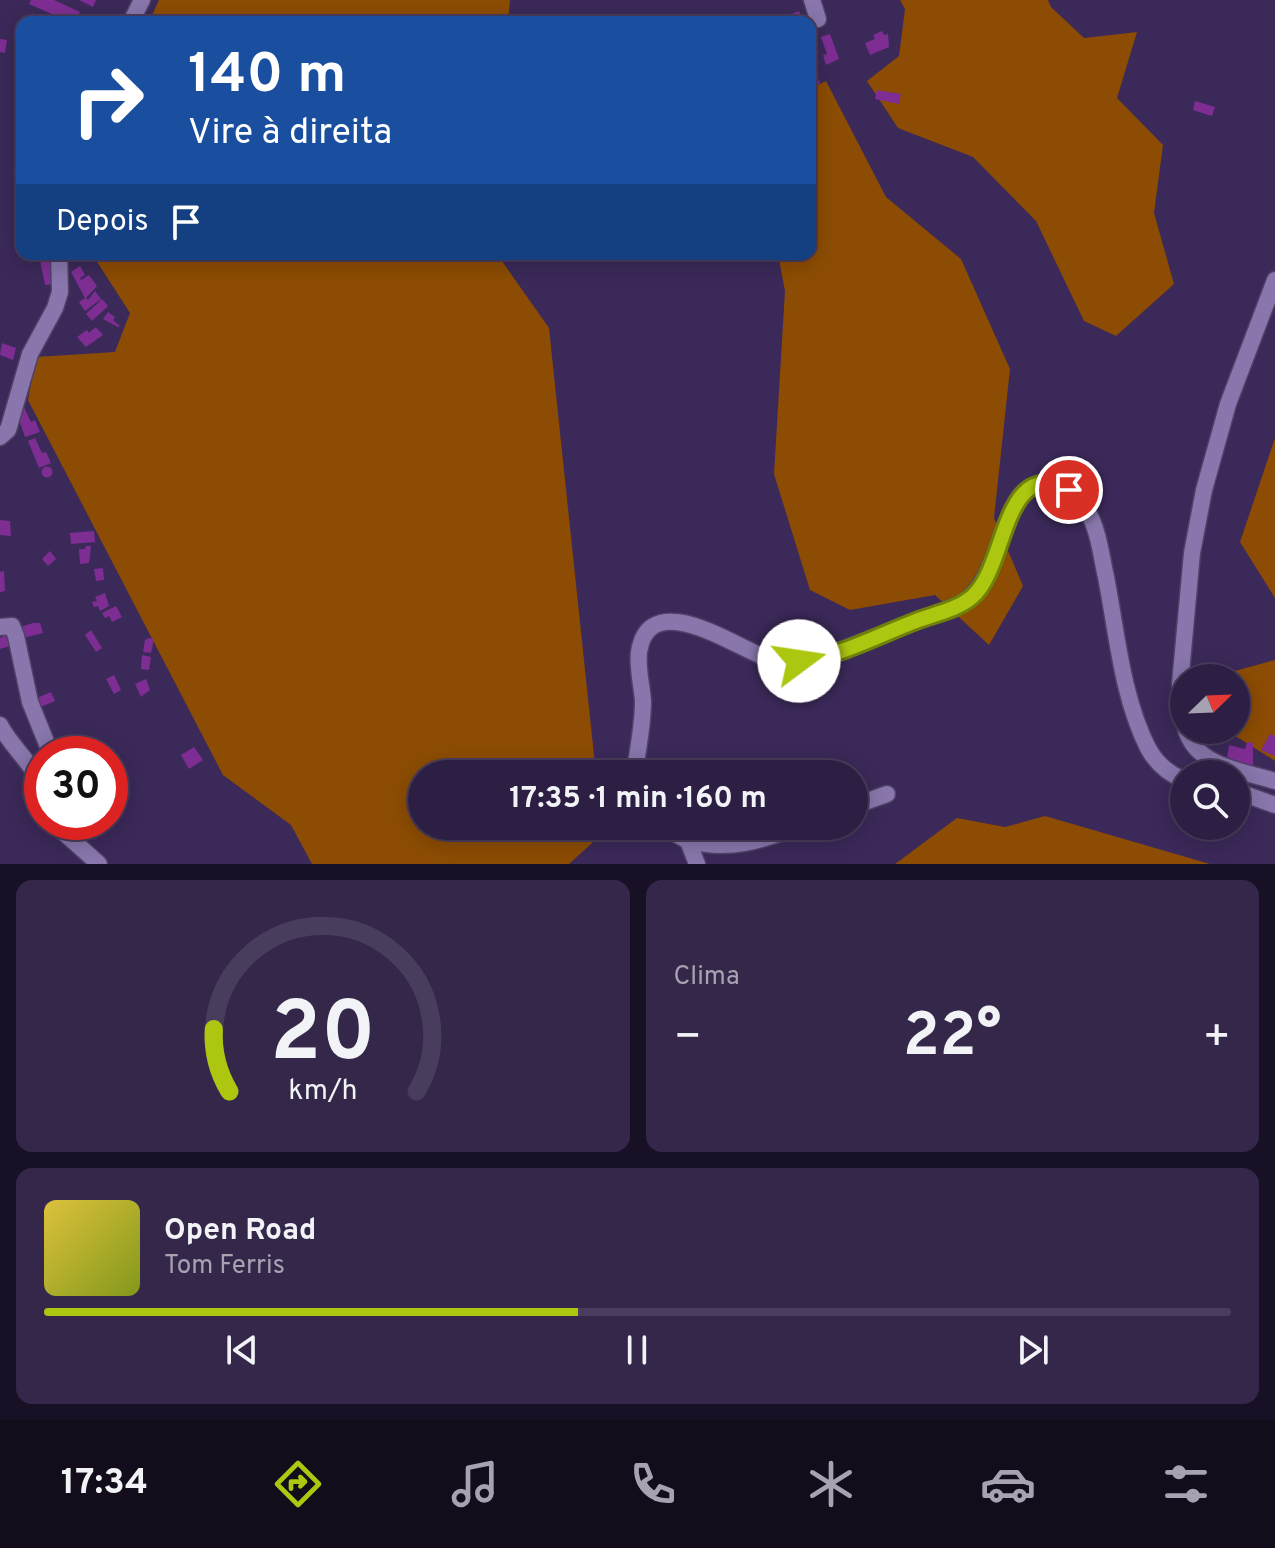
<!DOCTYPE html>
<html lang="pt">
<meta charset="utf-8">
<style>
body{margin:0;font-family:Overpass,sans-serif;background:#34274a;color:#f1f3f6;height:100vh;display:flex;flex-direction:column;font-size:30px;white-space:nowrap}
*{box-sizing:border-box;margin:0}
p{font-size:26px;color:#a6a2b2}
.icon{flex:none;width:44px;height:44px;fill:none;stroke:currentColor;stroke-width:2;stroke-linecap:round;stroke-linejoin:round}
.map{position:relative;height:864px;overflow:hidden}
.sheet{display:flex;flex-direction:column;gap:16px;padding:16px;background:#181125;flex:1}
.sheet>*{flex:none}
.guide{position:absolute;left:16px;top:16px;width:800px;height:244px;border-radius:16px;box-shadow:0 4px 20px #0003,0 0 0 2px #483d5c;background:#1a4fa0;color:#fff;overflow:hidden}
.needle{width:52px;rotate:67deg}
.tools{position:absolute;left:1170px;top:664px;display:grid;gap:16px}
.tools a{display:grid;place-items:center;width:80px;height:80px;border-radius:50%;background:#2c1f43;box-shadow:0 4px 20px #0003,0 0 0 2px #483d5c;font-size:40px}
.speed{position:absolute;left:24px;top:736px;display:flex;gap:16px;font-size:40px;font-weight:700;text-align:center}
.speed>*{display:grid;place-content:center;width:104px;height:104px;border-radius:50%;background:#2c1f43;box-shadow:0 4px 20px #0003,0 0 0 2px #483d5c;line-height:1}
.speed .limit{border:12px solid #d22;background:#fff;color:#111}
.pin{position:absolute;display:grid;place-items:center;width:68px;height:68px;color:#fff;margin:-34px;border:4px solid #fff;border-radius:50%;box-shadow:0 2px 8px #0007}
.me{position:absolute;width:88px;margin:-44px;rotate:76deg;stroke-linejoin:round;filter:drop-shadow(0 0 6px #0008)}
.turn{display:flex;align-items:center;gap:28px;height:168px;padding:0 40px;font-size:36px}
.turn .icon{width:104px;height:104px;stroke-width:2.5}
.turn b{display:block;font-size:56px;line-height:68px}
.then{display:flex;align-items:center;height:76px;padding:0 40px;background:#0003;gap:16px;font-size:30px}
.big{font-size:60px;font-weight:700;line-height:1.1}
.sheet .tile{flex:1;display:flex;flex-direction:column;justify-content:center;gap:12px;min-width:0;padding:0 28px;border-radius:16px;background:#34274a}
.sheet .dial{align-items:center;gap:0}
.dial svg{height:208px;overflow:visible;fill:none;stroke:#483d5c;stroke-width:7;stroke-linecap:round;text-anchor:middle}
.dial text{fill:#f1f3f6;stroke:none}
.song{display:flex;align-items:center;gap:24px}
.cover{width:96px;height:96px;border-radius:12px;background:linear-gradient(135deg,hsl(50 70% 55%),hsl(70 70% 35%))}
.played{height:8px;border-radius:4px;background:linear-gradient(90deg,#adc610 45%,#483d5c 45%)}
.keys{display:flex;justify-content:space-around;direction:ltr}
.heat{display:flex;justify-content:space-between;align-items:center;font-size:44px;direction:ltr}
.sheet .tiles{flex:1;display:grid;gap:16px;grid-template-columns:1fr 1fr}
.tile:last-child{grid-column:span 2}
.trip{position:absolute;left:408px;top:760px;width:460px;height:80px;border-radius:40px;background:#2c1f43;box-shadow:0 4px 20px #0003,0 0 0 2px #483d5c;font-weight:700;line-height:80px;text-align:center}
.dock{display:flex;height:128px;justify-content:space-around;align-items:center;background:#120c1b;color:#a6a2b2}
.dock .icon{width:56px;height:56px}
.dock .current{color:#adc610}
.dock b{font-size:36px;color:#f1f3f6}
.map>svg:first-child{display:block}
.green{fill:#8c4c03}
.building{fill:#7e2e93}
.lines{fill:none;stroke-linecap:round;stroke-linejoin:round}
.minor-casing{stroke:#504167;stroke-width:19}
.minor{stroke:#8876ac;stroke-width:16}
.route-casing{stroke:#70810a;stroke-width:20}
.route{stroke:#adc610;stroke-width:14}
</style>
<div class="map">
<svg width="1275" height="864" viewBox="0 0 1275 864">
<rect width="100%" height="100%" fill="#3b2959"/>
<!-- green -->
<g class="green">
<polygon points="159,0 510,0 508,22 149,22"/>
<polygon points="900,0 1048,0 1051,7 1084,38 1137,32 1117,98 1163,145 1154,213 1174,284 1116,336 1084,321 1036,221 973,157 898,128 867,81 899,56 905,9"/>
<polygon points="826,81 886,197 961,259 1010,369 994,518 1023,586 989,645 935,595 850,610 810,590 774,474 785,291 778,254 810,254 810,89"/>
<polygon points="92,254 497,254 549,328 596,774 422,774 422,826 601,826 602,834 569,864 312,864 291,825 223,775 28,400 36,357 115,352 130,313"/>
<polygon points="1275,438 1275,598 1240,542"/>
<polygon points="1275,660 1275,761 1229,732 1229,730 1236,730 1236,678 1225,678 1224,674"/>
<polygon points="1045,816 1210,864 895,864 957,818 1005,827"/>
</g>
<!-- building -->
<g class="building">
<polygon points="31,0 54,0 80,12 76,22 70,22 29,4"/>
<polygon points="79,0 96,0 93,7"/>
<polygon points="799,11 803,22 792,22 789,15"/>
<polygon points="49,15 63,22 46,22"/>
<polygon points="882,31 884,35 888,34 889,47 870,55 865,43 875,39 873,35"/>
<polygon points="830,34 839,59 826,65 823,55 827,54 821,37"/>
<polygon points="0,39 7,40 5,53 0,52"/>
<polygon points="814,65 820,84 816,85 815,81 810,83 810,66"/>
<polygon points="877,90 901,94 899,104 875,99"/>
<polygon points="1195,101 1215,107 1212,116 1193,110"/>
<polygon points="20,150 22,151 22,174 13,171 20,158 17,157"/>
<polygon points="15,229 22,230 22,243 14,242"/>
<polygon points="48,258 52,258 56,284 45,285 40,260"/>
<polygon points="80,266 85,275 80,278 81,280 89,275 97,286 86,298 88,300 95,291 101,299 85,311 79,302 85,298 71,272"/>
<polygon points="102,299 108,306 92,321 86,314"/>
<polygon points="108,312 115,317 113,320 120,326 118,327 103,319"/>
<polygon points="96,327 103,335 86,347 77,337 87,330 89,333"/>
<polygon points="2,343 16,348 13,360 0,355"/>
<polygon points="22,403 31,422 35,420 40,432 25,437 17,413"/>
<polygon points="35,438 42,453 46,452 51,463 39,468 28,441"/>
<circle cx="47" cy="472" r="5.5"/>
<polygon points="0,520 10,521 11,536 0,535"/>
<polygon points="94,531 95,542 71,544 70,533"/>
<polygon points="86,546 91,546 89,563 80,564 79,549 85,549"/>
<polygon points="50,551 56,559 48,566 42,559"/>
<polygon points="103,568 104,580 96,581 94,569"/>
<polygon points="4,571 5,591 0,592 0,572"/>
<polygon points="105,593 109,606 100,611 98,606 94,607 92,602 97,601 95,597"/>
<polygon points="116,606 122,617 112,622 109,616 105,618 102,613"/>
<polygon points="33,623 40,623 43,633 23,638 20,627"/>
<polygon points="91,630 102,648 96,652 85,635"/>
<polygon points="11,632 15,640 9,644 10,646 0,649 0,638"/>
<polygon points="149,638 154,639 151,653 143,652 145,640"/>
<polygon points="142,655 151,657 149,670 141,669"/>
<polygon points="114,675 121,690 114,694 106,679"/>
<polygon points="146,679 150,690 141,697 135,684"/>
<polygon points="51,692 55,701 36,709 32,700"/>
<polygon points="1270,734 1275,736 1275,756 1261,750"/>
<polygon points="1247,742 1253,743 1253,767 1227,758 1229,745 1245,749"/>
<polygon points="194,747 203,760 189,769 181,755"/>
</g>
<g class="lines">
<!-- minor casing -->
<g class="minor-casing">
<g id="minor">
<polyline points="812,0 818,19"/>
<polyline points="131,22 142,0"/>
<polyline points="0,437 8,430 30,354 55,308 60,292 59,254"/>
<polyline points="0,627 12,626 16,636 30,702 51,754"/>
<polyline points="1184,717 1180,684 1192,553 1204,490 1228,404 1275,280"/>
<path d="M0,725c13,25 34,38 42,65"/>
<path d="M1186,730c11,37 57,41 89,51"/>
<path d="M634,774c4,-23 9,-49 9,-73 -1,-15 -6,-33 -4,-49 10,-65 93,-7 123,4 22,8 45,5 66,-1l136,-52c37,-28 38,-99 64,-114 24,-15 48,2 60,23 11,20 13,43 18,65 11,56 16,120 42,171 8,15 21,26 36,32"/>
<polyline points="1236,791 1275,805"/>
<polyline points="854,806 887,794"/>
<polyline points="52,822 99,864"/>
<polyline points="662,826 688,841 697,864"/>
<path d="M688,841c43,10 72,0 113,-15"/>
</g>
</g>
<!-- minor -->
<use href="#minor" class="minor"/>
</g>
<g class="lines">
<!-- route casing -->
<g class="route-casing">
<path id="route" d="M799,661c40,-4 80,-26 117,-40 18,-7 41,-11 56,-24 36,-30 29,-141 97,-107"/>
</g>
<!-- route -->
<use href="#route" class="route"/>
</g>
</svg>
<div class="tools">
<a><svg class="needle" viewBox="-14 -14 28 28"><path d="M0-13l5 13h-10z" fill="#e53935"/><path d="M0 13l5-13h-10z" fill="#a6a2b2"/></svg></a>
<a><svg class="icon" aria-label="search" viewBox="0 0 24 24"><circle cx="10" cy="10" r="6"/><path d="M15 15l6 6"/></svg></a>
</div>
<div class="speed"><div class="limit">30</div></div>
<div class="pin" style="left:1069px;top:490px;background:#d93025"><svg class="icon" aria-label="arrive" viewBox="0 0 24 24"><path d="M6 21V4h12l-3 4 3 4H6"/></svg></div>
<svg class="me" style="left:799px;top:661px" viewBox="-20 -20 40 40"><circle r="19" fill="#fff"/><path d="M0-13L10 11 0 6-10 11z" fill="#adc610"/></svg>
<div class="trip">17:35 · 1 min · 160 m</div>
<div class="guide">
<div class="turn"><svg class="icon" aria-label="right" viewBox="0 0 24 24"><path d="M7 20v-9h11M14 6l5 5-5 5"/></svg><div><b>140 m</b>Vire à direita</div></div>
<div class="then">Depois<svg class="icon" aria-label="arrive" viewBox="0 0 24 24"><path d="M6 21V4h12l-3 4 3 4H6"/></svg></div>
</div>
</div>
<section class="sheet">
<div class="tiles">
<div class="tile dial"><svg viewBox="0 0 100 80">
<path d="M14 69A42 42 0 1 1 86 69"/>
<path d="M14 69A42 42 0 0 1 8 45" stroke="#adc610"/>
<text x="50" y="56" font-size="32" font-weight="700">20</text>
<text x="50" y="72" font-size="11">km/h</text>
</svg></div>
<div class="tile"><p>Clima</p>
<div class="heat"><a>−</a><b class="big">22°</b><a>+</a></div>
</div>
<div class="tile">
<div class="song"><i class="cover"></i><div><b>Open Road</b><p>Tom Ferris</p></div></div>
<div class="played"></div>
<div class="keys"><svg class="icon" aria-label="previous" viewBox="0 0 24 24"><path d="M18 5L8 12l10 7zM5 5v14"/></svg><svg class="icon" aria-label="pause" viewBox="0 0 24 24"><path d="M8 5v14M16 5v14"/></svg><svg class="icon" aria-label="next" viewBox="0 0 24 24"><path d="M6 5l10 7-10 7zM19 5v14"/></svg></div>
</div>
</div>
</section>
<nav class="dock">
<b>17:34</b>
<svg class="icon current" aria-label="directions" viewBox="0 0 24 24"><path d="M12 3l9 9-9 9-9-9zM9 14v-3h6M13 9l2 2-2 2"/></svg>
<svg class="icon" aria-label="music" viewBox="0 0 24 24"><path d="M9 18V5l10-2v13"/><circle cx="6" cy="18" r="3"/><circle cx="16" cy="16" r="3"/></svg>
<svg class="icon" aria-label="phone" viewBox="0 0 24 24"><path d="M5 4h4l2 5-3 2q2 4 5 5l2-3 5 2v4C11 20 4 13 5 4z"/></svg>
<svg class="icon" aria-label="climate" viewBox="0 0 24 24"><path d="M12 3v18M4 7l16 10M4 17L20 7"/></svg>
<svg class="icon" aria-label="car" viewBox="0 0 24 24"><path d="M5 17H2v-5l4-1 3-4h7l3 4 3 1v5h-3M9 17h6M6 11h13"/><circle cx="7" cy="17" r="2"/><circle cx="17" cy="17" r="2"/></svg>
<svg class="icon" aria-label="filters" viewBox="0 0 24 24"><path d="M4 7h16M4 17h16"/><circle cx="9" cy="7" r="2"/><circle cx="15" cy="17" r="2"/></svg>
</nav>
